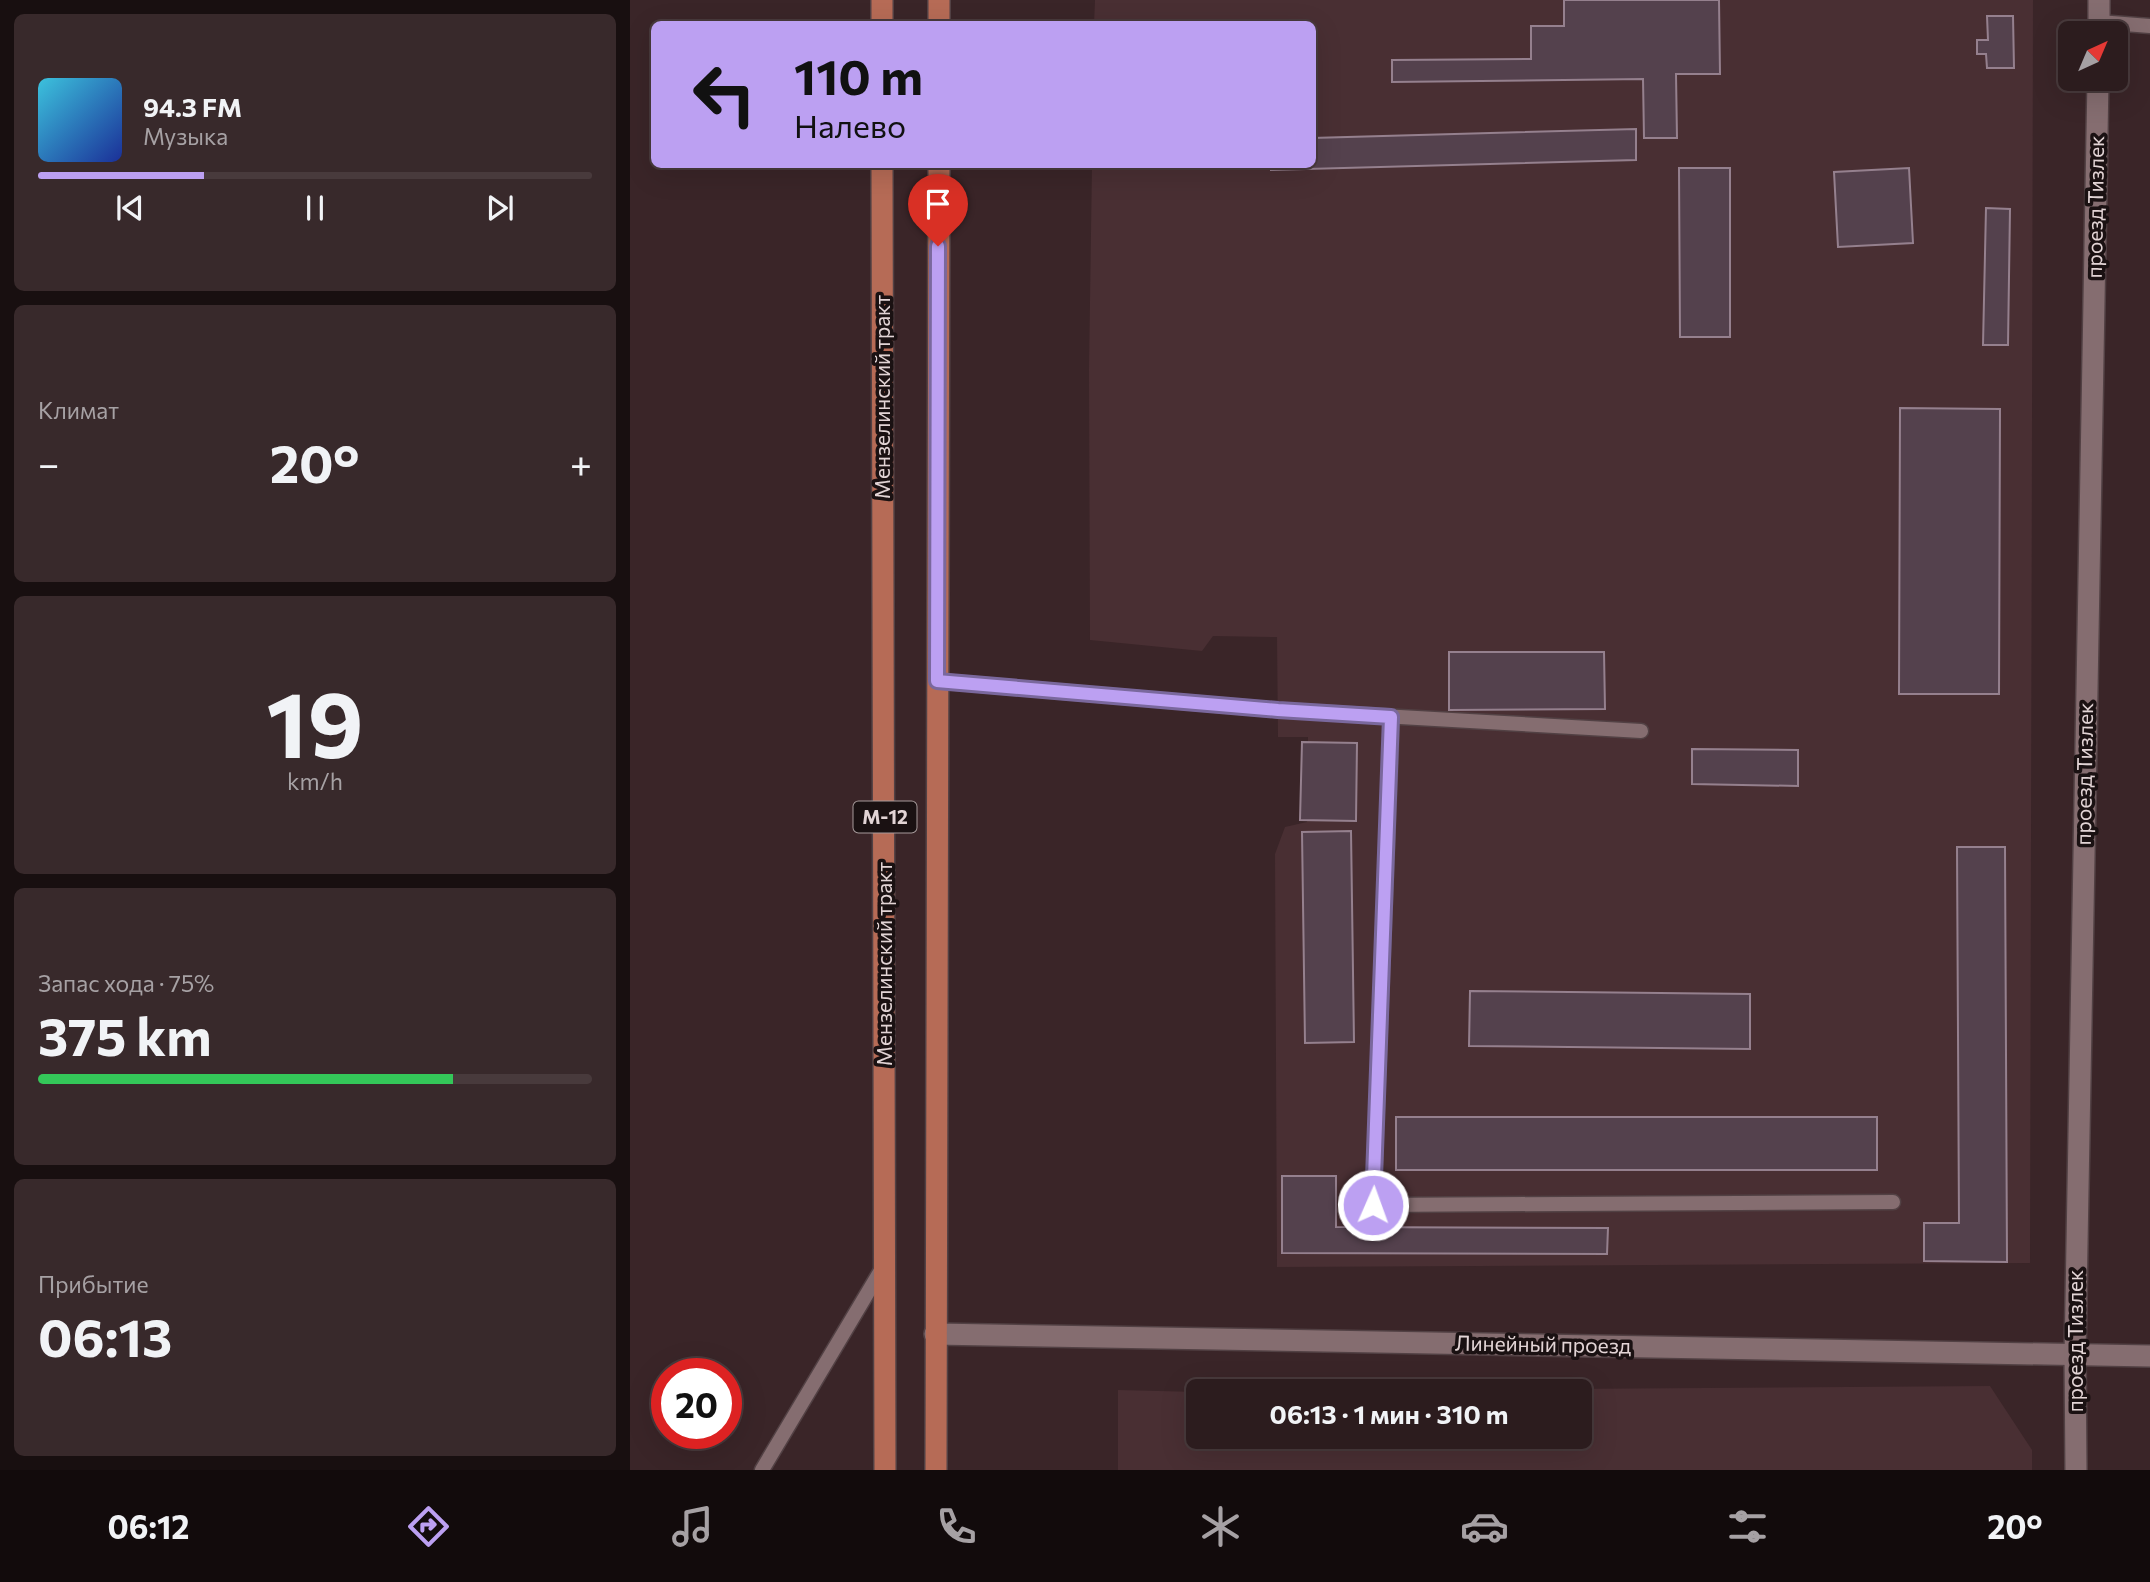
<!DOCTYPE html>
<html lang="ru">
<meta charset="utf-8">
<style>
body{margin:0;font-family:Commissioner,sans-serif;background:#38292b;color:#f1f3f6;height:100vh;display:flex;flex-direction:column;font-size:26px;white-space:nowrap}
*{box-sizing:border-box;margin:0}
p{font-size:23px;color:#a6a1a4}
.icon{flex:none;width:38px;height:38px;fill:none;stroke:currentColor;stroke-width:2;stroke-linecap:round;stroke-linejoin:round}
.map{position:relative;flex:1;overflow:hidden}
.side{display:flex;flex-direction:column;gap:14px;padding:14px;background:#180f10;width:630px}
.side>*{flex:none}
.hud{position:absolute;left:21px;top:21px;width:665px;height:147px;border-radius:10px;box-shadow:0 7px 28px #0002,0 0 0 2px #483a3c;background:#bca0f2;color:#111;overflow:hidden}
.needle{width:46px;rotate:44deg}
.buttons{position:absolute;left:1428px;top:21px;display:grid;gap:14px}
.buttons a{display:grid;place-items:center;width:70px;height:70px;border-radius:10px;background:#2c1c1e;box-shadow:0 7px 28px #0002,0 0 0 2px #483a3c;font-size:35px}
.speed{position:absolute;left:21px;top:1358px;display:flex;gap:14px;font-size:35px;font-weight:700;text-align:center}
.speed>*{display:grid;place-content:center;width:91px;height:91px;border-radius:50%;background:#2c1c1e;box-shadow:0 7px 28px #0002,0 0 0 2px #483a3c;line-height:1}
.speed .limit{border:10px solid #d22;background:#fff;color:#111}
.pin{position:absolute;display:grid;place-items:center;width:60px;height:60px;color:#fff;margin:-72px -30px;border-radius:50% 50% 50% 0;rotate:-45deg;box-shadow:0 0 7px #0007}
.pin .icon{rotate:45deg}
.me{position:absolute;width:77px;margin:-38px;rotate:2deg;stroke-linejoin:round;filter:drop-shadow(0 0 5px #0008)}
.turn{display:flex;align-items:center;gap:24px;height:147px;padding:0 28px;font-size:32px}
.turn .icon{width:91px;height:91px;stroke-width:2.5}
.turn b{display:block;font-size:49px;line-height:60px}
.big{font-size:52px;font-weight:700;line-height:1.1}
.side .tile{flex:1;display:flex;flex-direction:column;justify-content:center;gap:10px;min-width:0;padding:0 24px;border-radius:10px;background:#38292b}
.side .dial{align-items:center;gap:0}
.dial b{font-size:91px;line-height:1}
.song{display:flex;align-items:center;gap:21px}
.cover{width:84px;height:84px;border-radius:10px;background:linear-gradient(135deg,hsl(190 70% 55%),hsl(230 70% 35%))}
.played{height:7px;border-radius:4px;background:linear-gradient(90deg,#bca0f2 30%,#483a3c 30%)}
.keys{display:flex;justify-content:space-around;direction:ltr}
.heat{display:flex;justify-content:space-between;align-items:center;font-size:38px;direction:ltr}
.charge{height:10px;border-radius:5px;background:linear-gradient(90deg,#34c759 75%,#483a3c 0)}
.trip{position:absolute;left:556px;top:1379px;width:406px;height:70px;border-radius:10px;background:#2c1c1e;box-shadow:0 7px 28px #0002,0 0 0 2px #483a3c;font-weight:700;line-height:70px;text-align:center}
.tabs{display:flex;height:112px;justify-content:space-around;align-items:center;background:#120b0c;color:#a6a1a4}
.tabs .icon{width:49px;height:49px}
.tabs .active{color:#bca0f2}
.tabs b{font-size:32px;color:#f1f3f6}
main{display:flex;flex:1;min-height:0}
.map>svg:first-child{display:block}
.built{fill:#492f33}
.building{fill:#54414d;stroke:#95808e;stroke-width:2}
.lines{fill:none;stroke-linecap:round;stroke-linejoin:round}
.lane-casing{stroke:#524144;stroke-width:17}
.street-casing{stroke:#524144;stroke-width:24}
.secondary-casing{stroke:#524144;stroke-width:24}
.primary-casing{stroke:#524144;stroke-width:24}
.lane{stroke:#856d70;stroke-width:14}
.street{stroke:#856d70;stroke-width:21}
.secondary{stroke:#856d70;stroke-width:21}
.primary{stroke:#b66b56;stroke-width:21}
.route-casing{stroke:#7a689d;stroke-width:18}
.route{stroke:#bca0f2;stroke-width:12}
.labels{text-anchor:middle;stroke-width:7;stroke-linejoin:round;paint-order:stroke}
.shield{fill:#1a1112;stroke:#a69a9a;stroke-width:2}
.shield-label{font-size:19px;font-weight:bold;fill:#e2d4d5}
.street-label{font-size:21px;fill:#e2d4d5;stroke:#1a1112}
</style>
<main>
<section class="side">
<div class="tile">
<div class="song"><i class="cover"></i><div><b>94.3 FM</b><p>Музыка</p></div></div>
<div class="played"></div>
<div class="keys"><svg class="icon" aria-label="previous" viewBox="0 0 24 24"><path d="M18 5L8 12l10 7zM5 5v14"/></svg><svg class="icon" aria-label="pause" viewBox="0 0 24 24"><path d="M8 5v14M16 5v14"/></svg><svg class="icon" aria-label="next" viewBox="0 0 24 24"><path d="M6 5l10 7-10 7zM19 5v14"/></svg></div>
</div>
<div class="tile"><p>Климат</p>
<div class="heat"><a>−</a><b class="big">20°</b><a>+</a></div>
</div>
<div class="tile dial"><b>19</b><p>km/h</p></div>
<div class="tile"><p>Запас хода · 75%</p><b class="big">375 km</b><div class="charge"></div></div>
<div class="tile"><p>Прибытие</p><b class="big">06:13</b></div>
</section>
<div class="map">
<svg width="1520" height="1470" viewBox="0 0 1520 1470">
<rect width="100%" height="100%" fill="#3a2528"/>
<!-- built -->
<g class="built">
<polygon points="465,0 1403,0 1400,1263 647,1267 645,854 655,827 677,822 678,737 648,737 647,637 583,636 572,651 460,640 459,370 462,165 682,164 682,24 464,24"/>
<polygon points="1360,1386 1402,1450 1402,1470 488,1470 488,1390 569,1392 569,1437 950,1437 950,1391 656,1391"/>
</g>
<!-- building -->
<g class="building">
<polygon points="934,0 1089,0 1090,74 1046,74 1047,138 1014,138 1013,79 762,82 762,60 901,59 901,26 934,26"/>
<polygon points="1357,16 1383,16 1384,68 1357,68 1356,54 1347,54 1347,40 1358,40"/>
<polygon points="1006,129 1006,160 641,170 641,164 682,164 682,138"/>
<polygon points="573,164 623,164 623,168 573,169"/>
<polygon points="1049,168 1100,168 1100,337 1050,337"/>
<polygon points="1279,168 1283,243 1208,247 1204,172"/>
<polygon points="1356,208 1380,209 1378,345 1353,345"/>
<polygon points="1270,408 1370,409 1369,694 1269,694"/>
<polygon points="819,652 974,652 975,709 819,710"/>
<polygon points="672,742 727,743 726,821 670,820"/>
<polygon points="1062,749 1168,750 1168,786 1062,784"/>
<polygon points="721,831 724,1042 675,1043 672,832"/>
<polygon points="1327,847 1375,847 1377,1262 1294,1261 1294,1223 1329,1223"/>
<polygon points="840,991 1120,994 1120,1049 839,1046"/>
<rect x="766" y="1117" width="481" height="53"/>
<polygon points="652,1176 706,1176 706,1227 978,1228 977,1254 652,1253"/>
</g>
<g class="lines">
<!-- lane casing -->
<g class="lane-casing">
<g id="lane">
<polyline points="1469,22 1520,26"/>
<polyline points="307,681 648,710 1011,731"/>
<polyline points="762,717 743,1205 1263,1202"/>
<polyline points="132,1470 253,1267"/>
</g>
</g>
<!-- street casing -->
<g class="street-casing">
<polyline id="street" points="305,1334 1520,1356"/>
</g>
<!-- secondary casing -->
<g class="secondary-casing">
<g id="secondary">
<polyline points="1469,0 1469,33"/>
<polyline points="1446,1470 1445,1356 1468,79"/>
</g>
</g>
<!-- primary casing -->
<g class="primary-casing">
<g id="primary">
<polyline points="252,0 252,24"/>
<polyline points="309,24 309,0"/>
<polyline points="252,164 255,1470"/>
<polyline points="306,1470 309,164"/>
</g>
</g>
<!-- lane -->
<use href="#lane" class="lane"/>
<!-- street -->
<use href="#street" class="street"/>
<!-- secondary -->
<use href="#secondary" class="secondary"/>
<!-- primary -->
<use href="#primary" class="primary"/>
</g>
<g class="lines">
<!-- route casing -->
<g class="route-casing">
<polyline id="route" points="308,246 307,681 648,710 761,717 743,1205"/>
</g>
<!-- route -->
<use href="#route" class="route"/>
</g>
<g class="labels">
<!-- shield labels -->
<rect class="shield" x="223.5" y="801.5" width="63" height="31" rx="5"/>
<g class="shield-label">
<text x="255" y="824">М-12</text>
</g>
<!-- street labels -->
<g class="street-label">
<text transform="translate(1466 207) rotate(-89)" y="7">проезд Тизлек</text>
<text transform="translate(253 397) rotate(-90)" y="7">Мензелинский тракт</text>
<text transform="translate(1455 774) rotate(-89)" y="7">проезд Тизлек</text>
<text transform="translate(255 964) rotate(-90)" y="7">Мензелинский тракт</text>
<text transform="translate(1446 1341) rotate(-90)" y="7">проезд Тизлек</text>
<text transform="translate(913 1345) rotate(1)" y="7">Линейный проезд</text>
</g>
</g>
</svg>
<div class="buttons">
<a><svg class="needle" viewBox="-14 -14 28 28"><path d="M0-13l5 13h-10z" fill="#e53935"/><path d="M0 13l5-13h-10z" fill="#a6a1a4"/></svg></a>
</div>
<div class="speed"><div class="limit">20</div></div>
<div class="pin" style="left:308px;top:246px;background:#d93025"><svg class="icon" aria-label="arrive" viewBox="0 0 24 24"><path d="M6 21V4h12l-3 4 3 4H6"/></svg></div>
<svg class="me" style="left:743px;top:1205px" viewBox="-20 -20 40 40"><circle r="17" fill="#bca0f2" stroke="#fff" stroke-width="3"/><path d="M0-11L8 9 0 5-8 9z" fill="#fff"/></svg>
<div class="trip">06:13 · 1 мин · 310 m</div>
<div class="hud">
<div class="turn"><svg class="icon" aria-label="left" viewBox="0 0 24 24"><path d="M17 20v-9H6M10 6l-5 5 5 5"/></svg><div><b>110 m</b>Налево</div></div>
</div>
</div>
</main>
<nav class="tabs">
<b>06:12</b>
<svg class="icon active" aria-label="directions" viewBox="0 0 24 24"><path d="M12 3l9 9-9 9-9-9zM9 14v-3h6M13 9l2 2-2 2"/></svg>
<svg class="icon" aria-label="music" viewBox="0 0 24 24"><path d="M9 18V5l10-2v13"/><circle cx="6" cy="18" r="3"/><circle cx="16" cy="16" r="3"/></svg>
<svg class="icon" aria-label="phone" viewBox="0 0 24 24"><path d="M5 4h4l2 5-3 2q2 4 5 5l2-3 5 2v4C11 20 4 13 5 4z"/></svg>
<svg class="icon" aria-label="climate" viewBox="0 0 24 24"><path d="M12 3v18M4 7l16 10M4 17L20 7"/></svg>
<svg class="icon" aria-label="car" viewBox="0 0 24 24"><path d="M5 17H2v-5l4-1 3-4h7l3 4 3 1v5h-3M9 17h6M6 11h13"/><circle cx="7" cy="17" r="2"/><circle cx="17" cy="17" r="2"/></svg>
<svg class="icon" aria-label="filters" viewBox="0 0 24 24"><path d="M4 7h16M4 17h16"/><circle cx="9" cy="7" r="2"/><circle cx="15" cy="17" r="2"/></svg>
<b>20°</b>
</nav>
